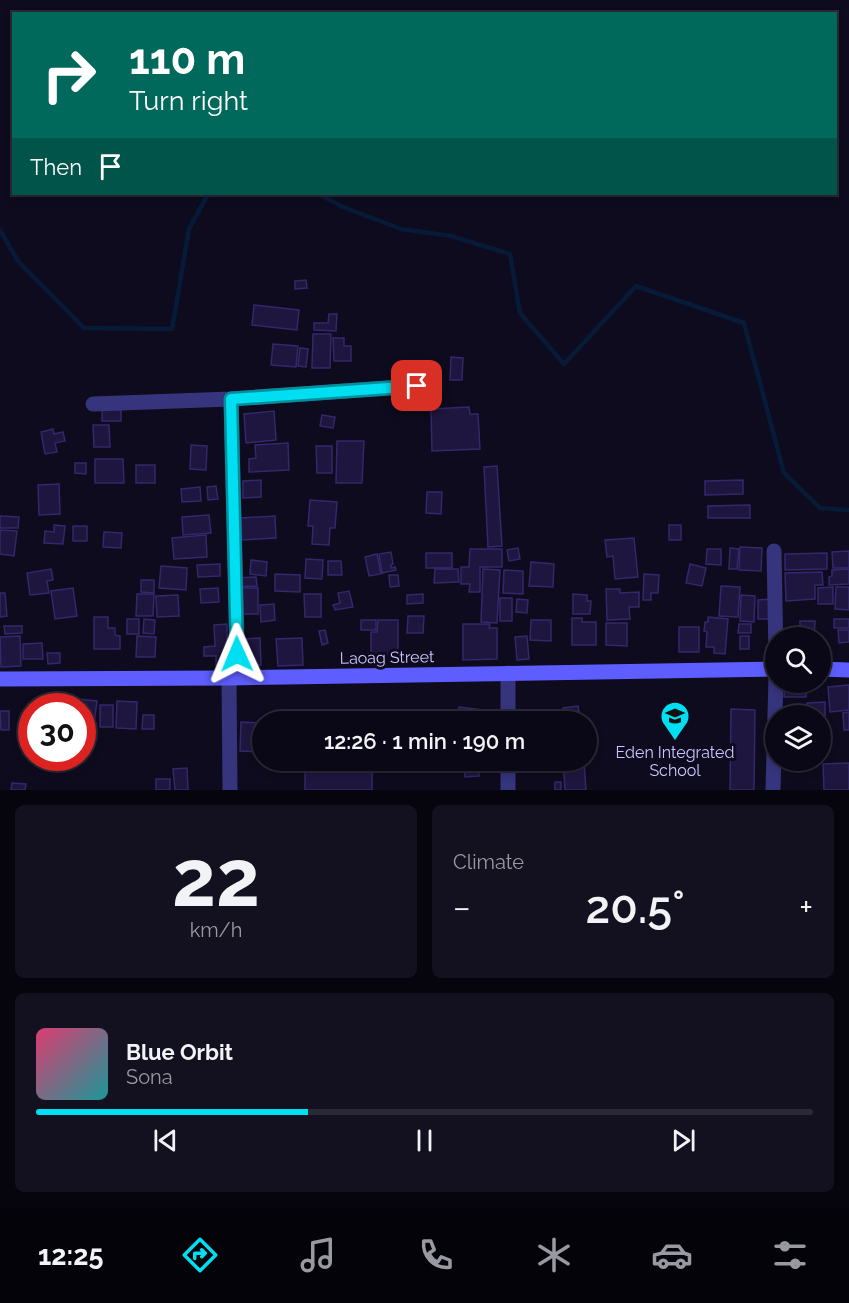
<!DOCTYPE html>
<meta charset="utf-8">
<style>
body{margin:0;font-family:Raleway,sans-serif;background:#13111f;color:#f1f3f6;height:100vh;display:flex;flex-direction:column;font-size:22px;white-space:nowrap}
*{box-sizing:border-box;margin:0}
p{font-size:20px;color:#999aa1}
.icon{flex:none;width:33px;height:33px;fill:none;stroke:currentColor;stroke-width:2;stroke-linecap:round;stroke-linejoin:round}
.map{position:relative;height:790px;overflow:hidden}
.side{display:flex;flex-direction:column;gap:15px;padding:15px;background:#06040c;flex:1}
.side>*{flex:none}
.hud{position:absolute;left:12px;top:12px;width:825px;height:183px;border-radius:0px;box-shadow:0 3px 9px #0003,0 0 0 2px #2a2935;background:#00695c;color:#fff;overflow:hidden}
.buttons{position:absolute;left:765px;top:627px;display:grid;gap:12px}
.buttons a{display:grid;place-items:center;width:66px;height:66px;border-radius:50%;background:#0a0816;box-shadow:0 3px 9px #0003,0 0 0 2px #2a2935;font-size:30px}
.speed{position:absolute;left:18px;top:693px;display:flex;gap:12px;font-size:30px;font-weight:700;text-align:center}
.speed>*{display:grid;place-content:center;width:78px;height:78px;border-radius:50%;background:#0a0816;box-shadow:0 3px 9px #0003,0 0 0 2px #2a2935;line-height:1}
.speed .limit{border:9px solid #d22;background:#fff;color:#111}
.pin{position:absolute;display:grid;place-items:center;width:51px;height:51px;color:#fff;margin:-26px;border-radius:12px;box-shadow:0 3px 9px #0006}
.me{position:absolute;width:66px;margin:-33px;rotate:359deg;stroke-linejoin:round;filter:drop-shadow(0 0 4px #0008)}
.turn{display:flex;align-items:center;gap:21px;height:126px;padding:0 18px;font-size:27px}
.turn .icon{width:78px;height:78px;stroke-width:2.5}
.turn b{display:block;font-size:42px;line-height:51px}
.then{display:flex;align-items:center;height:57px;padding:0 18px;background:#0003;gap:12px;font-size:22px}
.big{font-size:45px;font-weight:600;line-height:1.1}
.side .card{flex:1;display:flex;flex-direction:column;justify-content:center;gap:9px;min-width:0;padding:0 21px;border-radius:9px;background:#13111f}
.side .dial{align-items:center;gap:0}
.dial b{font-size:78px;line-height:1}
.song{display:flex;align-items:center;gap:18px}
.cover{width:72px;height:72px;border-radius:9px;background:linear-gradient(135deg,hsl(340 70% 55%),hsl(180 70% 35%))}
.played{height:6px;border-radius:3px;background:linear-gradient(90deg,#00dff1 35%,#2a2935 35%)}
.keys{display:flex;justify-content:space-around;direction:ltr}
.heat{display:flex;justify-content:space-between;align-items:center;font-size:33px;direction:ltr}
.side .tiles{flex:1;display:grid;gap:15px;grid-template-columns:1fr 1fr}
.card:last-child{grid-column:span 2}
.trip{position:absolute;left:252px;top:711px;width:345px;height:60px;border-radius:30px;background:#0a0816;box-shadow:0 3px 9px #0003,0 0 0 2px #2a2935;font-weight:600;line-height:60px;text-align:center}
.menu{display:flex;height:96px;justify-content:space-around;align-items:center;background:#040309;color:#999aa1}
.menu .icon{width:42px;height:42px}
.menu .active{color:#00dff1}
.menu b{font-size:27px;color:#f1f3f6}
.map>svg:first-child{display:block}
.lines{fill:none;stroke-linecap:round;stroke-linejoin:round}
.stream{stroke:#071b39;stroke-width:4.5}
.building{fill:#1e163e;stroke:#33286b;stroke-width:1.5}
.street{stroke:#35347d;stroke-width:15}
.secondary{stroke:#5e5dff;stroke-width:15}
.route-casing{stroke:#00919d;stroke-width:15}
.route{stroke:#00dff1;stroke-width:10}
.labels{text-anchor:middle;stroke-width:6;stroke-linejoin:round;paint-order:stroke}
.street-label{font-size:16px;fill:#ccc6ff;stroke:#0d0b1d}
.poi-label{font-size:16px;fill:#ccc6ff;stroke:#0d0b1d}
</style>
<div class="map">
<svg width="849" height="790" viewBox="0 0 849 790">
<rect width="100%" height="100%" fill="#0d0b1d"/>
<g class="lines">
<!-- stream -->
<g class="stream">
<polyline points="319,194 343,207 401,229 451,236 510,254 520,313 564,364 636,286 744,323 784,473 820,508 849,510"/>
<polyline points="0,230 18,261 84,328 172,329 189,229 208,194"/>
</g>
</g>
<!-- building -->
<g class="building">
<polygon points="306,280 307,288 295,289 295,281"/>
<polygon points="254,305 299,310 297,330 252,325"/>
<polygon points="329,314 337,314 336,331 314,330 314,323 328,323"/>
<polygon points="313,334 331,334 330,368 312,368"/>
<polygon points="333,338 344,338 344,346 351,346 351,361 334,361"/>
<polygon points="273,344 298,346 296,367 271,365"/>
<polygon points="300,348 308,349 306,367 298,366"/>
<polygon points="451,357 463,358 462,380 450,380"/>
<polygon points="469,407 470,414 478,414 480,449 432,451 431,409"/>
<polygon points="102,409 121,410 121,421 102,421"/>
<polygon points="274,411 276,440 246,443 244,414"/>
<polygon points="322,415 335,417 333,428 320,426"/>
<polygon points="93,425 109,425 110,447 94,447"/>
<polygon points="53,429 54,434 63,432 65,441 55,443 57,452 45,454 41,432"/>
<polygon points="337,441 364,441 362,483 336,483"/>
<polygon points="288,443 289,470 249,472 249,459 256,458 255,445"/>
<polygon points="191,445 207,446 206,470 190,469"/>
<polygon points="316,446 332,446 332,473 317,473"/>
<polygon points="95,459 123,459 124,483 95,483"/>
<polygon points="75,463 86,463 86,474 75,473"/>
<rect x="136" y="465" width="19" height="18"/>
<polygon points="497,466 502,546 488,547 484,467"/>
<polygon points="261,480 261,497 243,498 243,481"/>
<polygon points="743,480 743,494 705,495 705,481"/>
<polygon points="59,484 60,514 39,515 38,485"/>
<polygon points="216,486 218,499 208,500 207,487"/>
<polygon points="200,487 201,501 182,502 181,489"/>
<polygon points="427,492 442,492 441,514 426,513"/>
<polygon points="310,500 337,502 335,528 330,528 329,545 312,544 313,526 308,526"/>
<polygon points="750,505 750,518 708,518 708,506"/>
<polygon points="209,515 211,533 183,535 182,517"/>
<polygon points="0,516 19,517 18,528 0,528"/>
<polygon points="275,516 276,538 242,540 241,518"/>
<polygon points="54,525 65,526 63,544 44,543 45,531 54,532"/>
<rect x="669" y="525" width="12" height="15"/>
<rect x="73" y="526" width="14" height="15"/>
<polygon points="0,530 17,531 14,556 0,554"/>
<polygon points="104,532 122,533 121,548 103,547"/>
<polygon points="206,535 207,557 174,559 172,538"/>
<polygon points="634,538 638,577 615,579 613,556 607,557 605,540"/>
<polygon points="740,547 762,548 761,571 739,570"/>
<polygon points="518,548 520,559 509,561 507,550"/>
<polygon points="730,548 739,549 737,569 729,569"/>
<polygon points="470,549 502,549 502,567 480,567 480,592 469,592 470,584 461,584 461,567 469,567"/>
<polygon points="707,549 721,549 721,565 706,564"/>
<polygon points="849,551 849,568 833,568 832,552"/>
<polygon points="391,552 393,564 391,565 391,568 395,567 396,570 382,573 379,554"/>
<rect x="426" y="553" width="26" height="15"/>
<polygon points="827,553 827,569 785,570 785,554"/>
<polygon points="377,554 381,574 369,576 365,557"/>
<polygon points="306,559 323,560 322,579 305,578"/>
<polygon points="251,560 267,562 266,576 250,574"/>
<polygon points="328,561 341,561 342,575 328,575"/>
<polygon points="531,562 554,564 553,587 529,586"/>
<polygon points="220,564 220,576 198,577 197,565"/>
<polygon points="690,564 706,568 702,586 686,583"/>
<polygon points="161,566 187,568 186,590 159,588"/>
<polygon points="51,569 53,580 47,581 49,593 30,595 27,573"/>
<polygon points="435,569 458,569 459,582 434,583"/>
<polygon points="483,569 500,570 497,623 481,622"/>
<polygon points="849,569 849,584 829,585 829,577 832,576 832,570"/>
<polygon points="504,570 523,571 523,594 503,593"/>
<polygon points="822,572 823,585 815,585 815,599 786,601 785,573"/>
<polygon points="275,574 300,575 300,592 275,591"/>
<polygon points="644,574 659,575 658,593 651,593 651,600 643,600"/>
<polygon points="389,575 398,575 399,586 390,587"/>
<polygon points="256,577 257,586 236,587 236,578"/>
<polygon points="141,580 154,580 154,593 141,592"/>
<polygon points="721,586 740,587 738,617 719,616"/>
<polygon points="833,587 833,604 818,604 818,588"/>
<polygon points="836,587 849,587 849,610 835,609"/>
<polygon points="73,588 77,616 55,619 51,591"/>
<polygon points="218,588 219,602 201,603 200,589"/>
<rect x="240" y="588" width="18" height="26"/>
<polygon points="606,589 620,589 620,593 639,592 639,607 629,607 630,619 607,620"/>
<polygon points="349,591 353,607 335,610 333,605 340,603 338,593"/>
<polygon points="0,593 5,593 7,616 0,617"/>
<polygon points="137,594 154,594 153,616 136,616"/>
<polygon points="304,594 321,594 321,617 305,617"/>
<polygon points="423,594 423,603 407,604 407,595"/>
<polygon points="573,594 587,595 587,601 591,601 590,614 573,614"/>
<polygon points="178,595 179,616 157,617 156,596"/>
<polygon points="741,595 755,596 754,622 740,621"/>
<rect x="500" y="598" width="12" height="23"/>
<polygon points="517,599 528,600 527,613 516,612"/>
<polygon points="770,599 771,619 758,619 758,600"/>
<polygon points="274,604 275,620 261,622 260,605"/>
<polygon points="408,616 424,616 423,633 407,633"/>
<polygon points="94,617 108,617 108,628 115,628 115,635 120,636 120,649 94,649"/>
<polygon points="708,617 728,619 725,654 714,653 714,647 706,647 707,632 704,631 705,622 708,622"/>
<polygon points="572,618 582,618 582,622 596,622 596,645 572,645"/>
<rect x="127" y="619" width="12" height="15"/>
<polygon points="144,619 155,620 154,634 143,633"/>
<rect x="834" y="619" width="15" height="9"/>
<rect x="361" y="620" width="15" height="10"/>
<polygon points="378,620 398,620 398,654 371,654 371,632 377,632"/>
<polygon points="531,620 551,620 551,641 530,640"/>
<polygon points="800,621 815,621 814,638 807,638 808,634 800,633"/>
<polygon points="606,623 627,623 627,646 606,645"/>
<polygon points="227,624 227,665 216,665 216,656 204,656 204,647 215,646 214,625"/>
<polygon points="463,624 490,624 489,628 497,628 497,659 463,660"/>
<polygon points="739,624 751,624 751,633 738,633"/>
<polygon points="4,626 22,626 22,633 5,634"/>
<rect x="679" y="627" width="20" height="25"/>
<polygon points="325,630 328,643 322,645 319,631"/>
<polygon points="838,630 849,630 849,642 839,643"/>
<polygon points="20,636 21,666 1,667 0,637"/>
<polygon points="137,636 156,637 155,657 136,657"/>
<polygon points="527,636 529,659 517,660 515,637"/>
<rect x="740" y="636" width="9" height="13"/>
<polygon points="260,638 261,665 242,666 241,639"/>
<polygon points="302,638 303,665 278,666 276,639"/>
<polygon points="42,643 43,659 23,659 23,644"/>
<polygon points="47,653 60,653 60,663 48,664"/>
<polygon points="785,682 807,682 806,697 784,697"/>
<polygon points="849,685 849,710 830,712 828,687"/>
<polygon points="63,697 63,706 41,706 40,698"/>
<polygon points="78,699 97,701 93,732 82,730 82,706 77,706"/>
<polygon points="117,701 137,702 136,729 116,728"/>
<polygon points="825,702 825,717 807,716 807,703"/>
<rect x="100" y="705" width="13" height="22"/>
<polygon points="578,706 581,722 565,722 563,708"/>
<polygon points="459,707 482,710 481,722 457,722"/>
<polygon points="731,709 755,710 754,790 730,790"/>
<polygon points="0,711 9,711 9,730 1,730"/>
<polygon points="849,712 849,730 844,730 843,713"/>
<polygon points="21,713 32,714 32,743 20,743"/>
<polygon points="143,715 154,715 154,729 142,729"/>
<polygon points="241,722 262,723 262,752 240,751"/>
<polygon points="827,725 828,738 820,739 820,726"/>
<rect x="42" y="758" width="18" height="9"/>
<rect x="305" y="760" width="67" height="30"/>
<polygon points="464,760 478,760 479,776 465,777"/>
<polygon points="563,760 584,760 586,790 565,790"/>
<polygon points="849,763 849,790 824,790 823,764"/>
<polygon points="187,768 188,790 175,790 173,769"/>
<rect x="156" y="779" width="14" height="11"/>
<rect x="555" y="782" width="6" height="8"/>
<polygon points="12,783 26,784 25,790 11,790"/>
</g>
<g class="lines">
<!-- street -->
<g class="street">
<polyline points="231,399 238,677"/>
<polyline points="93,404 231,399 417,386"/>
<polyline points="774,551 776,657"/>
<polyline points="508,673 508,722"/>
<polyline points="229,678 230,790"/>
<polyline points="508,760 508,790"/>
<polyline points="773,790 776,677"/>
</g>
<!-- secondary -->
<g class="secondary">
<polyline points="820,669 849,670"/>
<polyline points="0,679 229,678 776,669"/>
</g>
</g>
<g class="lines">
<!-- route casing -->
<g class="route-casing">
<polyline id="route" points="237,654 231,399 417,386"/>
</g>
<!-- route -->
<use href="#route" class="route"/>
</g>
<!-- icons -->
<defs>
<g id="school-pin" transform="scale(1.5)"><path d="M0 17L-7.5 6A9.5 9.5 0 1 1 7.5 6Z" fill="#00dff1" stroke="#0d0b1d"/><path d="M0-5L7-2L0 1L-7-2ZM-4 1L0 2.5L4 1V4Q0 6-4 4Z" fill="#111"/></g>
</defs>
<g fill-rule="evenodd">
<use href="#school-pin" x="675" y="716"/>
</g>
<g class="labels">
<!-- street labels -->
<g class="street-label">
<text transform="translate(387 657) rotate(-1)" y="6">Laoag Street</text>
</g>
<!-- poi labels -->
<g class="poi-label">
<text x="675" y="758">Eden Integrated<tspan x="675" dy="18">School</tspan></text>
</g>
</g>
</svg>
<div class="buttons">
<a><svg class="icon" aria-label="search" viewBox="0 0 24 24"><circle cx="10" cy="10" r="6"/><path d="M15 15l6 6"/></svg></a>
<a><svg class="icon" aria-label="layers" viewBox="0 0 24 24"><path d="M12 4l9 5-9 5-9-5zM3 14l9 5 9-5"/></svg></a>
</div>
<div class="speed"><div class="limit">30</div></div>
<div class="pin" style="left:417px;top:386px;background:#d93025"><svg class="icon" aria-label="arrive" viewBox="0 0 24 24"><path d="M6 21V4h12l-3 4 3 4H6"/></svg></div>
<svg class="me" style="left:237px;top:654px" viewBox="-20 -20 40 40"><path d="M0-17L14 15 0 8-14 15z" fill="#00dff1" stroke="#fff" stroke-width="4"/></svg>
<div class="trip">12:26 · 1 min · 190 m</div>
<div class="hud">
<div class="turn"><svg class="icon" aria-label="right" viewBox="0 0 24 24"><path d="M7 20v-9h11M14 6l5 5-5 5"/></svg><div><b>110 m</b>Turn right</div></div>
<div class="then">Then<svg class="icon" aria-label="arrive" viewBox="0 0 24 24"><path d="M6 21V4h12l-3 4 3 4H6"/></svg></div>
</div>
</div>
<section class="side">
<div class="tiles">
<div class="card dial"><b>22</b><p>km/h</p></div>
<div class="card"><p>Climate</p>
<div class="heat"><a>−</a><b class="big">20.5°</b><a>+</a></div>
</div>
<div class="card">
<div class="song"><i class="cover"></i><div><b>Blue Orbit</b><p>Sona</p></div></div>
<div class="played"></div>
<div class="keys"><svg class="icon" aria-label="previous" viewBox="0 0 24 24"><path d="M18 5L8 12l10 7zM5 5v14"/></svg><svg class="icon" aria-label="pause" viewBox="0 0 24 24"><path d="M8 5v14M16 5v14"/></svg><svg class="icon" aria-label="next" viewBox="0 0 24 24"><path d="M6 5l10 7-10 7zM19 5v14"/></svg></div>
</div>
</div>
</section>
<nav class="menu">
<b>12:25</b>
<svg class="icon active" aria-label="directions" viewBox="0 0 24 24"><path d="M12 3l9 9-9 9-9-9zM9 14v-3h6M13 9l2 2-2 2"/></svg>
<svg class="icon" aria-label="music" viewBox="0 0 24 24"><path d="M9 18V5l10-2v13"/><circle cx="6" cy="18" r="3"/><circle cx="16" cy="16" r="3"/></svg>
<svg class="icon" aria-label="phone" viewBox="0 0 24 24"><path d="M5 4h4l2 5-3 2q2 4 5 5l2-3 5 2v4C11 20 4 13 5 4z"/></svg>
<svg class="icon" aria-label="climate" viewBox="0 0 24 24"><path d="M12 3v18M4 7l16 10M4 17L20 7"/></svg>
<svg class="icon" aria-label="car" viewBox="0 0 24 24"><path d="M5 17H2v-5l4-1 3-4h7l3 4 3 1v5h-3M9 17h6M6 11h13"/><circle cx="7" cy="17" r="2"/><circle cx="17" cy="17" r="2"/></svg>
<svg class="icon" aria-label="filters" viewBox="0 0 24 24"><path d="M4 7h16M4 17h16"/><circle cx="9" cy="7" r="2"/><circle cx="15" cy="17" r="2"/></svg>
</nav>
